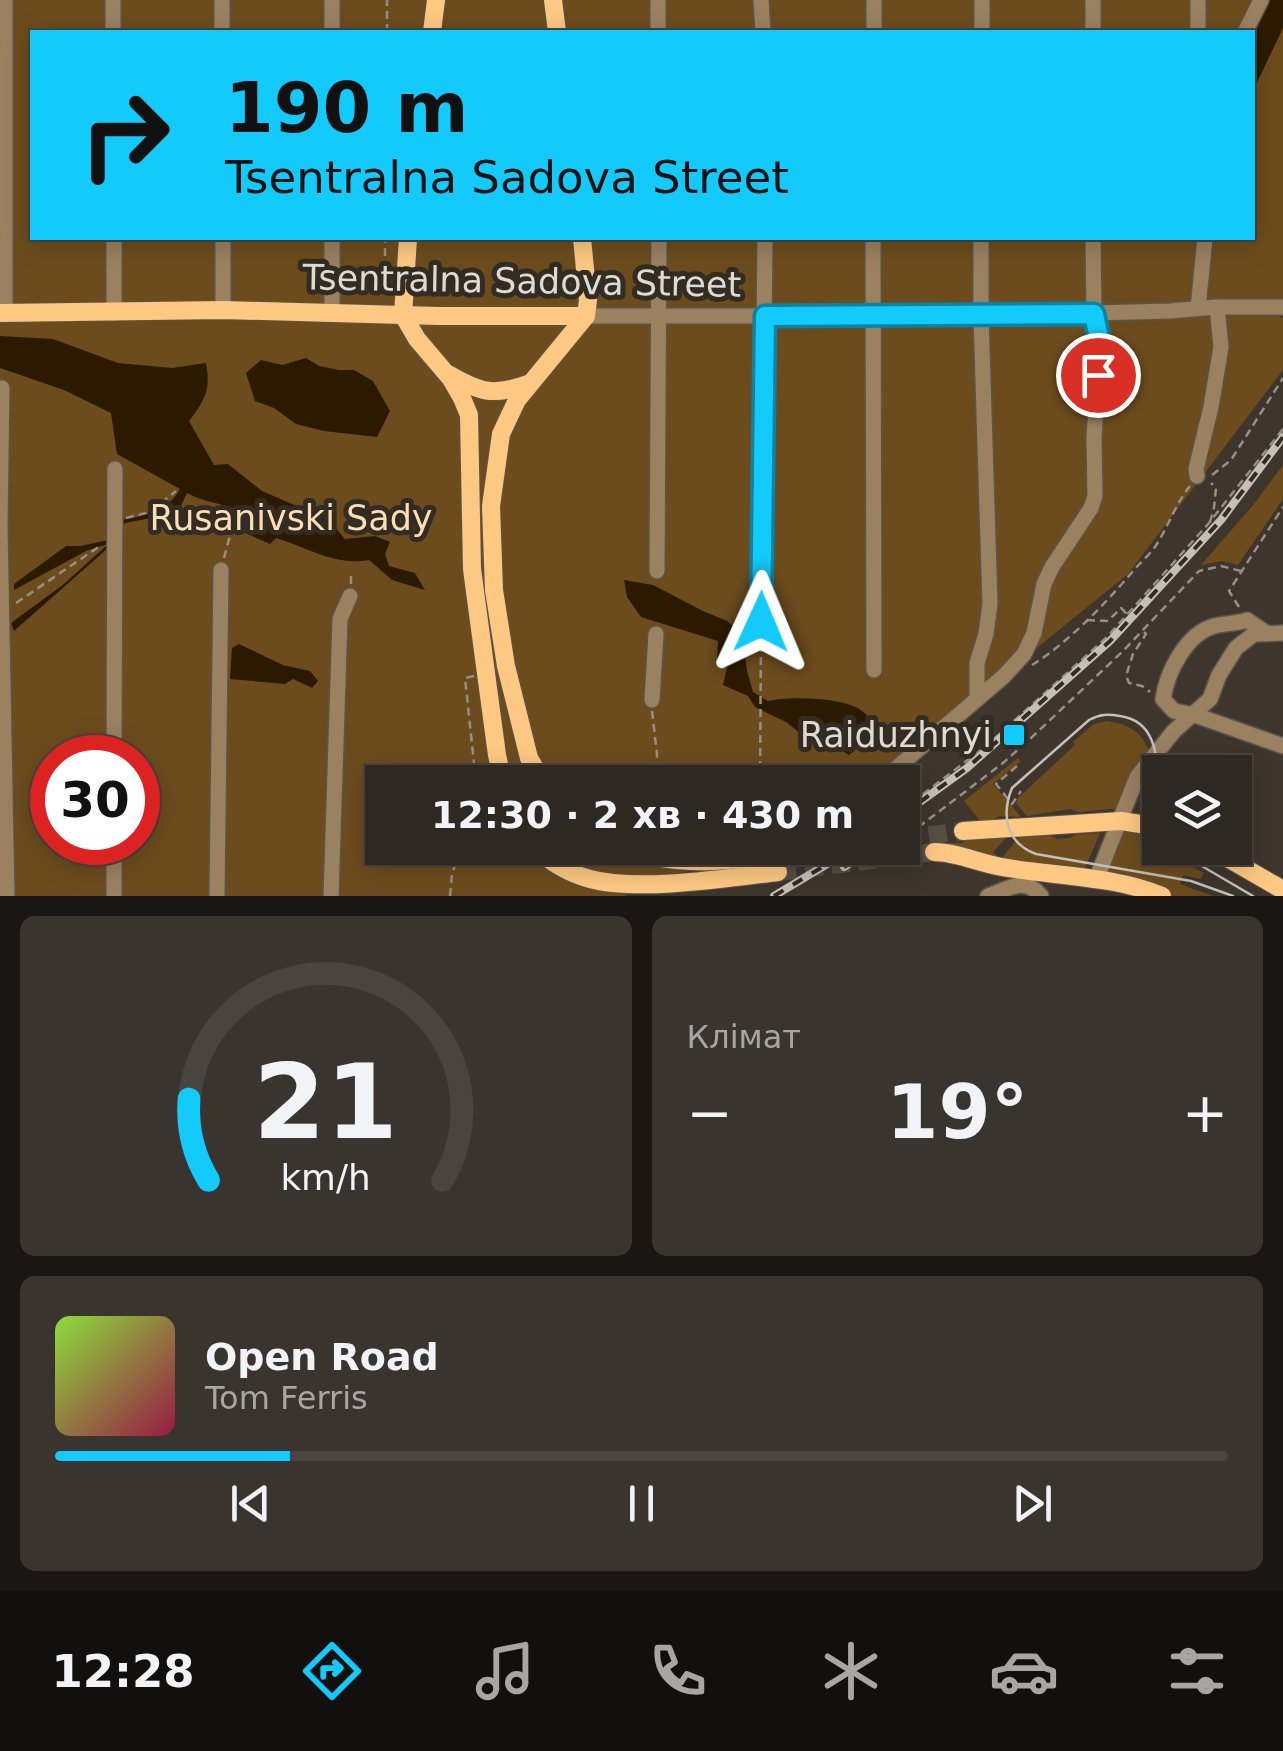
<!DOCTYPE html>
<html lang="uk">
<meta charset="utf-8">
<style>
body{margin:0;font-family:"DejaVu Sans",sans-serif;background:#3a342f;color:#f1f3f6;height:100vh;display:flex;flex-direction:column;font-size:38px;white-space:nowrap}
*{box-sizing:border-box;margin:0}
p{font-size:32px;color:#a7a6a5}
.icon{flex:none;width:55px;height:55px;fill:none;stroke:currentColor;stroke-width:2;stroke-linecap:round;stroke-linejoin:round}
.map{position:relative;height:896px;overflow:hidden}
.side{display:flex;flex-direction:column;gap:20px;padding:20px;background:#191613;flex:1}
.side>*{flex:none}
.banner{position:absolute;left:30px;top:30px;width:1225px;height:210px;border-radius:0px;box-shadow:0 5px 25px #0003,0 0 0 2px #494440;background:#12cafb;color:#111;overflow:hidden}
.tools{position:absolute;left:1142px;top:755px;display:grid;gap:20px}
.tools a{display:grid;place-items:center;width:110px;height:110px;border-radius:0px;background:#2e2822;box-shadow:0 5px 25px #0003,0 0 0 2px #494440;font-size:50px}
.speed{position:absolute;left:30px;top:735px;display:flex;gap:20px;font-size:50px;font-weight:700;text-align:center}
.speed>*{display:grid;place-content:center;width:130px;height:130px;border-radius:50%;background:#2e2822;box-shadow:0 5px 25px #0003,0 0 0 2px #494440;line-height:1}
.speed .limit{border:15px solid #d22;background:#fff;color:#111}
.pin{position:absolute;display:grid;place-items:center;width:85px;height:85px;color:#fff;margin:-42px;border:5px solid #fff;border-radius:50%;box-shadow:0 2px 10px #0007}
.me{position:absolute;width:110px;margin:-55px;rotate:1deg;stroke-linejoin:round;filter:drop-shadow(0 0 8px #0008)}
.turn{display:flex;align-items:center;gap:35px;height:210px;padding:0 30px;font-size:45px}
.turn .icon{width:130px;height:130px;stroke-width:2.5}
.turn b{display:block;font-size:70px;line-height:85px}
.big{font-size:75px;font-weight:700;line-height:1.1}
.side .card{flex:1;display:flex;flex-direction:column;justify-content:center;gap:15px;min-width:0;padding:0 35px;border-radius:15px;background:#3a342f}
.side .dial{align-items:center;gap:0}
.dial svg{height:260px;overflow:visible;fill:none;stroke:#494440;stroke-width:7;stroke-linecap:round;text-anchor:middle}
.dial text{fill:#f1f3f6;stroke:none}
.song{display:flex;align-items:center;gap:30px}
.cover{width:120px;height:120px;border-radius:15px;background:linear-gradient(135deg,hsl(90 70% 55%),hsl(340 70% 35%))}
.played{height:10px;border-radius:5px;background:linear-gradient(90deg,#12cafb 20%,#494440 20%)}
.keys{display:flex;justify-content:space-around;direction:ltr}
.heat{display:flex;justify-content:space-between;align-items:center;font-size:55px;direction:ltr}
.side .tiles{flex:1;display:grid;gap:20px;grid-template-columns:1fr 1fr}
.card:last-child{grid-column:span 2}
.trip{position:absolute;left:365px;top:765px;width:555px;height:100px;border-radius:0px;background:#2e2822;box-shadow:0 5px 25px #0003,0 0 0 2px #494440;font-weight:700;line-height:100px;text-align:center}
.tabs{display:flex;height:160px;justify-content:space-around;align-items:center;background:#12100e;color:#a7a6a5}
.tabs .icon{width:70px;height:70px}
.tabs .current{color:#12cafb}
.tabs b{font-size:45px;color:#f1f3f6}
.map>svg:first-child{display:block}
.green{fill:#6c4c1d;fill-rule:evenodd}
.water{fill:#2c1a00}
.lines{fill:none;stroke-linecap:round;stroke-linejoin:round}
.major-tunnel{stroke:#564f46;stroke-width:18;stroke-dasharray:18 9;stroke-linecap:butt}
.minor-casing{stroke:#5b544b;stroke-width:18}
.major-casing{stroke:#5b544b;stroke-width:20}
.path{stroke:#958f87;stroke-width:2.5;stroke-dasharray:8 5;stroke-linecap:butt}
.minor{stroke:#9a8160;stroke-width:15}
.major{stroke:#fdc882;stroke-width:18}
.tram{stroke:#c4bfb8;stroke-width:2.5}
.rail-casing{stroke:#c4bfb8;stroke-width:8}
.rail{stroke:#332c23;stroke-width:4;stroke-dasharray:11;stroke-linecap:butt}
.route-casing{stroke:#0c83a3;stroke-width:25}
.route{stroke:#12cafb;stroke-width:18}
.poi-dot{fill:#12cafb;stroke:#332c23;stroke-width:4}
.labels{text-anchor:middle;stroke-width:10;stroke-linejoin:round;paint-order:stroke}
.street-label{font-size:35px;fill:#dfdad4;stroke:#332c23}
.park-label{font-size:35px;fill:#fddeb6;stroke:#332c23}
.poi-label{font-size:35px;fill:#dfdad4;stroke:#332c23;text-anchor:end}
</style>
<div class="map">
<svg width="1283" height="896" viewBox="0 0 1283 896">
<rect width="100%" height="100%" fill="#3e362d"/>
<!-- green -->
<g class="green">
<path d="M0,0h1283v300l-6,1 -2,14 8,3v52l-155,204 -257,208h-489v66h366l-124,48h-624zM32,32h1220v206h-1220zM52,758h86v84h-86z"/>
<polygon points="1283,465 1283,499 1238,565 1222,561 1201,565 1254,504"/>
<path d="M1106,721c23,3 37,11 44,33l-29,54 -43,4 -8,-3 -43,7 -11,-13 2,-5 57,-53 -2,-3 21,-18z"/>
<polygon points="1018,758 1021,761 993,784 1021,817 999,816 989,822 981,822 964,801"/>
<polygon points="1123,826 1160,834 1160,848 1174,848 1189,865 1204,873 1200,879 1183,875 1180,884 1213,896 1171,896 1160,890 1104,876"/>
<polygon points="1002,832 1005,839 993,852 1001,859 1020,836 1048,835 1057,839 1070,838 1077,834 1100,833 1082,875 934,848 934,843 963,843 963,834"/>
</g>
<!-- water -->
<g class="water">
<polygon points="1269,0 1283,0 1283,28 1253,91 1253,33"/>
<path d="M0,336l53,3 65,24 54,5 34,-5c5,27 -1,37 -17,58l25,44 14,-1 34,27 67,29 16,19 30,-3 15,6 -5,12 4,12 26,7 10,17 -33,-10 -23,-20c-35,6 -60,-12 -93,-22l-6,6 -34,-15 2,-19c-17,-7 -35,-8 -51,-17l-8,17 -23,7 -31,6 -13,26h-5l-93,82 -3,-8 53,-39 44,-40 -22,7 -72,39v-6l52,-38h14l33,-7 8,-19c24,-4 47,-9 59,-31l-63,-35 -6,-41 -47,-23 -64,-22z"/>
<polygon points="306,358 319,366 339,370 354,370 373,381 390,411 377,437 324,431 296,424 274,408 255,401 246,373 261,360 282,365"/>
<path d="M624,580l29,5 50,26 24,10 15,14 5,36 6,21 15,9c21,-5 77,-4 94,10 5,3 7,8 11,12l-11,21 -13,11 -27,-16 -22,-6 -14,-11 -31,-15 -7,-11 -25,-11 4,-17 -10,-6 1,-21 -77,-24 -14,-20z"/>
<polygon points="239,644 283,665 310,671 318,681 312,688 293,679 285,684 230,679 232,648"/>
</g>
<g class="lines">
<!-- major-tunnel -->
<g class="major-tunnel">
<polyline points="902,839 963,831"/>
<polyline points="814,850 838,848"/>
<polyline points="778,872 934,852"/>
</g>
<!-- minor casing -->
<g class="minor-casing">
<g id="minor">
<polyline points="113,0 113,32"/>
<polyline points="222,0 222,32"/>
<polyline points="332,0 332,32"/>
<polyline points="658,0 658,32"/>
<polyline points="761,0 763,32"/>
<polyline points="1093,0 1093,32"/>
<polyline points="1198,0 1198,32"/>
<polyline points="874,32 874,0"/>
<polyline points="982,32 982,0"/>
<polyline points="1245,32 1261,0"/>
<polyline points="114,238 114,313"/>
<polyline points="223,238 223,310"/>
<polyline points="332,238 332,313"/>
<polyline points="873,238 874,670"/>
<polyline points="1198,308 1205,238"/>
<polyline points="5,313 5,0"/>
<polyline points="586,316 981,316 1170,311 1217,307 1283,307"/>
<polyline points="2,388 0,527 7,896"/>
<polyline points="1197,476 1196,469 1211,407 1221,347 1217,307"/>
<polyline points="657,571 659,238"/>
<polyline points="761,622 765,238"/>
<path d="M1266,633l-19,-13c-11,4 -22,3 -33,6 -28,8 -47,46 -51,73l11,12 21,4 88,31"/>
<polyline points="977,697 977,663 986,634 990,604 981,316 981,238"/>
<polyline points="652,700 656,634"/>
<polyline points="114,758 115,469"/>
<polyline points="880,782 1004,676 1024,654 1034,633 1044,584 1052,567 1091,508 1095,496 1094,438 1100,343 1094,314 1093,238"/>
<polyline points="1096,880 1137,777 1174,731 1210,699 1219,675 1236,648 1254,634 1283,633"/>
<polyline points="114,896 114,842"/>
<polyline points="217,896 221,570"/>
<polyline points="331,896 340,619 350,596"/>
<path d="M988,896c20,-7 37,-20 53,0"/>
</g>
</g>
<!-- major casing -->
<g class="major-casing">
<g id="major">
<polyline points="553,0 557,32"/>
<polyline points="432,32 436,0"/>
<polyline points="408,238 403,315 417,339 451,379 462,398 469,415 472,569 497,755 503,782"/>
<polyline points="0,313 223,310 438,316 586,316"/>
<path d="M450,375c31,18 44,21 78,9"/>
<polyline points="543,782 529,758 506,666 494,590 491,506 501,434 517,400 586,316 588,300 582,238"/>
<polyline points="963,831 1121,821 1160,827"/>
<path d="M537,848c13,15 34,26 53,31 48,13 138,-1 188,-7"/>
<path d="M627,848c59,25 127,8 187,2"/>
<polyline points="1210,848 1283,890"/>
<path d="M934,852c22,0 45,11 68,15 49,9 115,9 160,29"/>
</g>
</g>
<!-- path -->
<g class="path">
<polyline points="387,32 387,0"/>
<polyline points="385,256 385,238"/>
<polyline points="1212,475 1231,460 1283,378"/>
<polyline points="126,518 150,512 176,491"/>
<polyline points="1210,522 1214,508 1216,488 1211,483"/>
<polyline points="224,558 231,532"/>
<polyline points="351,584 351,572"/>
<polyline points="16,603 100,546"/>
<polyline points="1239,607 1229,591 1283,507"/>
<polyline points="1087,620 1108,621 1121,608 1127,614"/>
<polyline points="1144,632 1146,634 1133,654 1126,676 1129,683 1142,686 1150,692"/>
<path d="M1032,665c37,-23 74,-62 102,-95 7,-8 15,-15 21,-23 12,-18 22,-46 35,-61"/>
<polyline points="474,676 465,678 476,782"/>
<polyline points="652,711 657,754 656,774"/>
<polyline points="1017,766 996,784 1012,804 1021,791"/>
<polyline points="760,782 761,634"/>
<polyline points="902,810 985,747 1107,637 1209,523 1283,429"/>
<polyline points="908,835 1003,763 1031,738 1123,651 1199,571 1221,566 1241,571"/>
<polyline points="450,896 452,873 463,848"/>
</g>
<!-- minor -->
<use href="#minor" class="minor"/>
<!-- major -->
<use href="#major" class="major"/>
<!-- tram -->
<g class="tram">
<path d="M1160,800c-4,-32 2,-78 -40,-84 -12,-2 -20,-2 -31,4l-77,68c-11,27 -6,55 24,66l155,27 42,15"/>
<polyline points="1180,848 1200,865 1253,896"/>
</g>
<!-- rail casing -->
<g class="rail-casing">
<g id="rail">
<polyline points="902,815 967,768 1110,641 1221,520 1283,437"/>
<polyline points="844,867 875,848"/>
<polyline points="774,896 854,848"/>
</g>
</g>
<!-- rail -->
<use href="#rail" class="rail"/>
</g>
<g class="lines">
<!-- route casing -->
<g class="route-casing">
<polyline id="route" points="761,622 765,316 1094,314 1100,343 1098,375"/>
</g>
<!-- route -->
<use href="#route" class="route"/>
</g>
<!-- markers -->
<rect class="poi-dot" x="1002" y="723" width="24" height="24" rx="5"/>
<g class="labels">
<!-- street labels -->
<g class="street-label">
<text transform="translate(522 281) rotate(1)" y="12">Tsentralna Sadova Street</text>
</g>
<!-- park labels -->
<g class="park-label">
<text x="291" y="530">Rusanivski Sady</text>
</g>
<!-- poi labels -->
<g class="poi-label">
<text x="992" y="747">Raiduzhnyi</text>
</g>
</g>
</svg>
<div class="tools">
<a><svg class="icon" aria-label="layers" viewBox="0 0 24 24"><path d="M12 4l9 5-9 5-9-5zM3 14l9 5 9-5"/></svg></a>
</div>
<div class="speed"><div class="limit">30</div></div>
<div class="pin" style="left:1098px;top:375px;background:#d93025"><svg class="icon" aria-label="arrive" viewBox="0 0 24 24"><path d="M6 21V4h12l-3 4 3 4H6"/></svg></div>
<svg class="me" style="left:761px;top:622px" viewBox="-20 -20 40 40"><path d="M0-17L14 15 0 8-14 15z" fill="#12cafb" stroke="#fff" stroke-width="4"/></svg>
<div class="trip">12:30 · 2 хв · 430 m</div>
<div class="banner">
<div class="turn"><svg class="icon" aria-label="right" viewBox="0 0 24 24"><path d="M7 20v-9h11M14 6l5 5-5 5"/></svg><div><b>190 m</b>Tsentralna Sadova Street</div></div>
</div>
</div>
<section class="side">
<div class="tiles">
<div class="card dial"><svg viewBox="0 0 100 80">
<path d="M14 69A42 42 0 1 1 86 69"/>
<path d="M14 69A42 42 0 0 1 8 44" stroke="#12cafb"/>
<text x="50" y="56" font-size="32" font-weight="700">21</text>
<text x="50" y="72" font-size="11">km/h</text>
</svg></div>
<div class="card"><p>Клімат</p>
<div class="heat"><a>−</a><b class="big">19°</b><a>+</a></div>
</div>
<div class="card">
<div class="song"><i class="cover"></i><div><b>Open Road</b><p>Tom Ferris</p></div></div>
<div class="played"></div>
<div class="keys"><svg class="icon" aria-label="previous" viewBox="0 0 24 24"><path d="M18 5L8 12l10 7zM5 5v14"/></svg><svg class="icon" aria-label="pause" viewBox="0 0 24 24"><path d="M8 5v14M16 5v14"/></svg><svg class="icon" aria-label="next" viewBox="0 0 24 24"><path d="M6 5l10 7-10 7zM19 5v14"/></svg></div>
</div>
</div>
</section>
<nav class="tabs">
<b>12:28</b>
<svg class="icon current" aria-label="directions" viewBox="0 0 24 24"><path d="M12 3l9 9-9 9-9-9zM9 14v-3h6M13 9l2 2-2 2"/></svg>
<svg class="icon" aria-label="music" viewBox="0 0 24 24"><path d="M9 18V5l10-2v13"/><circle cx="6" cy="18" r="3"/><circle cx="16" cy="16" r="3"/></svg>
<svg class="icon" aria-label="phone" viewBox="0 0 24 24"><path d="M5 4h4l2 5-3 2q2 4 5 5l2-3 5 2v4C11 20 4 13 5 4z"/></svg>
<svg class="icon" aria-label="climate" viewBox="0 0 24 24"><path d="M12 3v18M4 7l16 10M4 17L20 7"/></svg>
<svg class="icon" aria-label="car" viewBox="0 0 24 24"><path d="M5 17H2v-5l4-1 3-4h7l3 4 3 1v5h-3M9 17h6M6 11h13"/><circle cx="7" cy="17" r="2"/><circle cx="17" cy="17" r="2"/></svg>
<svg class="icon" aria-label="filters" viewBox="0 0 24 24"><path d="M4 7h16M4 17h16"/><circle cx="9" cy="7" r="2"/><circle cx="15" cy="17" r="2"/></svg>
</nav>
